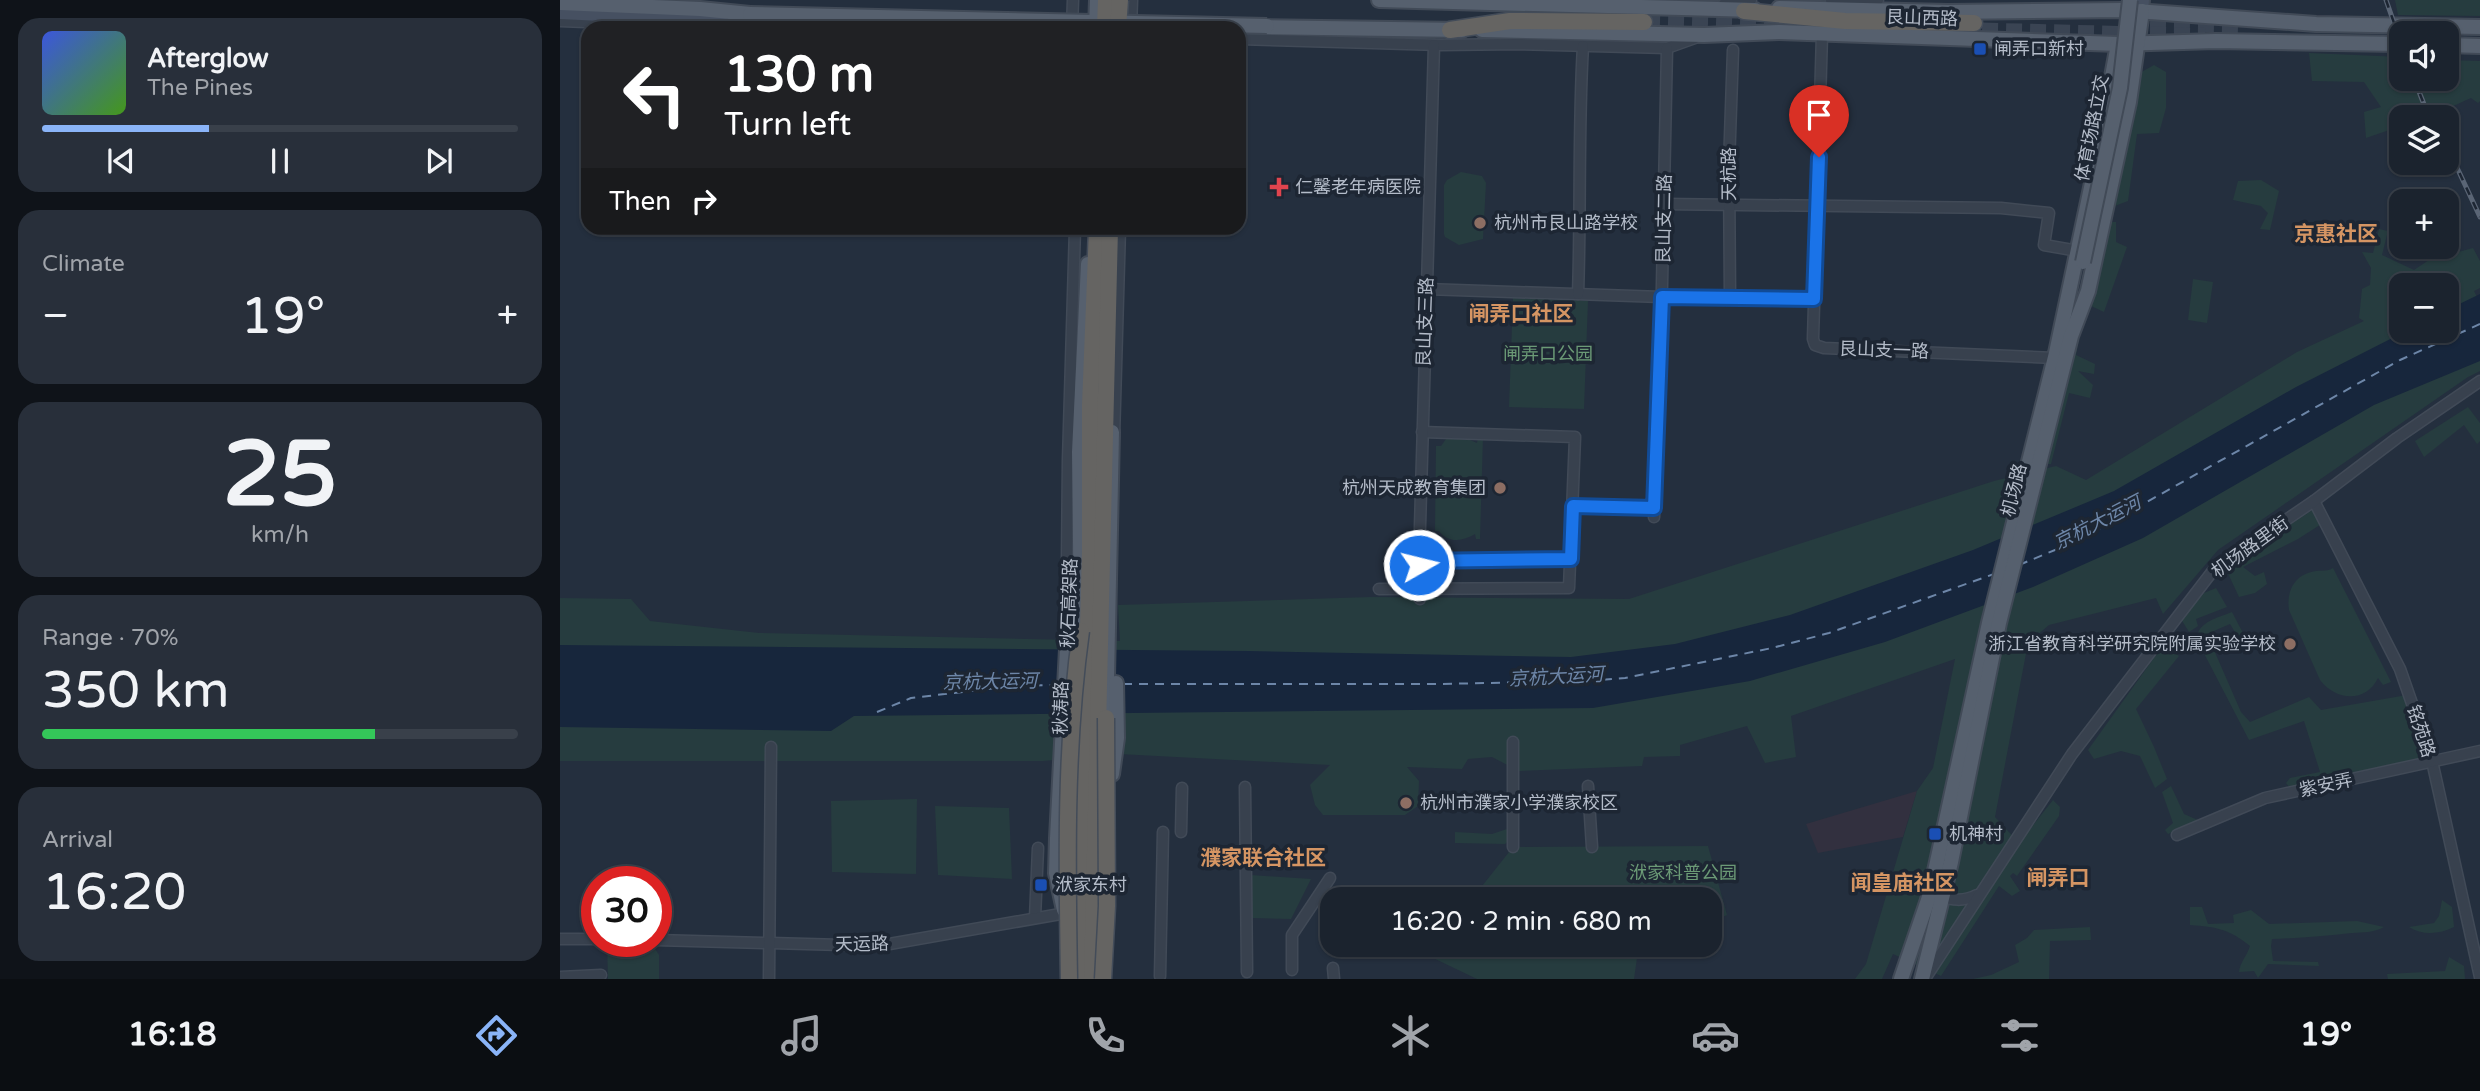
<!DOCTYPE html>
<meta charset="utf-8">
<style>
body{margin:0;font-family:"Varela Round","Noto Sans SC",sans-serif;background:#282f3a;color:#f1f3f6;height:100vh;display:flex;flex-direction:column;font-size:26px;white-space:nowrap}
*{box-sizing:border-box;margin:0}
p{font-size:23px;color:#a0a4aa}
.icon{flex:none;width:38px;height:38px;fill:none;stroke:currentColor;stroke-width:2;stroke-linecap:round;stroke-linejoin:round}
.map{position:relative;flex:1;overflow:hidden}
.details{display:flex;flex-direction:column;gap:18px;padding:18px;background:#0f1319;width:560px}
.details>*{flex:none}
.hud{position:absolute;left:21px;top:21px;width:665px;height:214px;border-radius:21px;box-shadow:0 2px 5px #0004,0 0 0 2px #39404a;background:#202124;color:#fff;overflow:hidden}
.tools{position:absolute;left:1829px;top:21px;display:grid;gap:14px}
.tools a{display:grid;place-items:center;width:70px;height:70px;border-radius:14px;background:#1b232e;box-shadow:0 2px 5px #0004,0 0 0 2px #39404a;font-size:35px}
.speed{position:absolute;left:21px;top:866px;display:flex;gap:14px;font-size:35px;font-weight:700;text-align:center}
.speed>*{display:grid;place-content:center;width:91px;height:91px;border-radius:50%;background:#1b232e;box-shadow:0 2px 5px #0004,0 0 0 2px #39404a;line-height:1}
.speed .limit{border:10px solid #d22;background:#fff;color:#111}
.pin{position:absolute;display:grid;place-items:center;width:60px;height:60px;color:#fff;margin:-72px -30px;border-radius:50% 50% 50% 0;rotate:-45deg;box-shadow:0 0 7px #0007}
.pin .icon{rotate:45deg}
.me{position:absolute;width:77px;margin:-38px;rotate:82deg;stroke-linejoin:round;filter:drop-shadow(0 0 5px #0008)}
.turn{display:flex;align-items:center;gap:24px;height:147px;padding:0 28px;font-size:32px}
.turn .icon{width:91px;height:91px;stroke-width:2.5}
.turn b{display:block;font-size:49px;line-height:60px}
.then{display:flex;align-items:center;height:66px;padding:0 28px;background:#0003;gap:14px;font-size:26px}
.big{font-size:52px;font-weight:600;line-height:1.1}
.details .widget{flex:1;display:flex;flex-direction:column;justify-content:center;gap:10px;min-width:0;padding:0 24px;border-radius:21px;background:#282f3a}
.details .dial{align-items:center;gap:0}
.dial b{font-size:91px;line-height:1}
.song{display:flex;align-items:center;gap:21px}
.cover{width:84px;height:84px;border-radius:10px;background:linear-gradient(135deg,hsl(230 70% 55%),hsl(100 70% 35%))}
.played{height:7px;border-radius:4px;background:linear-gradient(90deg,#8ab4f8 35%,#39404a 35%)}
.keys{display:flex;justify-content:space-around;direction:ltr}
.heat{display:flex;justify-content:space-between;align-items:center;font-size:38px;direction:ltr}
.charge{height:10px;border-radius:5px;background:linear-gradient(90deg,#34c759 70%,#39404a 0)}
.trip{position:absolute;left:760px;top:887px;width:402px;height:70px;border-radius:21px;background:#1b232e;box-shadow:0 2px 5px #0004,0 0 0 2px #39404a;font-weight:600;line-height:70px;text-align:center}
.tabs{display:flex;height:112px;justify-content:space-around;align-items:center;background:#0b0e12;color:#a0a4aa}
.tabs .icon{width:49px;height:49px}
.tabs .active{color:#8ab4f8}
.tabs b{font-size:32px;color:#f1f3f6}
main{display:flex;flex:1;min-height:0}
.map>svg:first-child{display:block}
.medical{fill:#32303f}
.green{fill:#263c3f;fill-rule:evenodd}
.water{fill:#17263c}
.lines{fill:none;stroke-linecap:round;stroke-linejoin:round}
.ferry{stroke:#6d86a8;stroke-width:2;stroke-dasharray:9 7;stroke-linecap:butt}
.trunk-tunnel{stroke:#3a4453;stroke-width:16;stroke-dasharray:16 8;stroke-linecap:butt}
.minor-casing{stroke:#414a57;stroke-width:13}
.secondary-casing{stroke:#414a57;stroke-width:16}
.primary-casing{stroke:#414a57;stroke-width:18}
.trunk-casing{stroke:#434c59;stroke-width:19}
.minor{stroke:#38414e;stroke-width:10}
.secondary{stroke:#465061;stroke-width:12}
.primary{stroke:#56606e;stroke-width:14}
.trunk{stroke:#656462;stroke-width:16}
.rail-casing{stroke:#5a6575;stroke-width:5}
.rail{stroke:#1d2633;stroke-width:2.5;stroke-dasharray:8;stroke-linecap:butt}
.primary-bridge-casing{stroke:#414a57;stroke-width:18;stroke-linecap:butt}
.trunk-bridge-casing{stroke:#434c59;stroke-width:19;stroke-linecap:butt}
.primary-bridge{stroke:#56606e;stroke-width:14}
.trunk-bridge{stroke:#656462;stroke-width:16}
.route-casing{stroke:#114b97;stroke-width:18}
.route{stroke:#1a73e8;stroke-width:12}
.transit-dot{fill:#1a4fb4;stroke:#1d2633;stroke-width:2.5}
.health-dot{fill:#e0444e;stroke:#1d2633;stroke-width:2.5}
.education-dot{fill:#8d6e63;stroke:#1d2633;stroke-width:2.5}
.labels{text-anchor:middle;stroke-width:7;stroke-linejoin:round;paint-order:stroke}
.street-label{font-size:18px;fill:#b4bcc9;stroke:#1d2633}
.poi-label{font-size:18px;fill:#b4bcc9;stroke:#1d2633;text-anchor:start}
.park-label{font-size:18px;fill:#6b9a76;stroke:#1d2633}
.water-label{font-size:19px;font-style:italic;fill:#6d86a8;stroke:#1d2633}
.quarter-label{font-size:21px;font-weight:bold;fill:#d59563;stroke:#1d2633}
</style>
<main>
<section class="details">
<div class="widget">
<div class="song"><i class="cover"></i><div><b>Afterglow</b><p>The Pines</p></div></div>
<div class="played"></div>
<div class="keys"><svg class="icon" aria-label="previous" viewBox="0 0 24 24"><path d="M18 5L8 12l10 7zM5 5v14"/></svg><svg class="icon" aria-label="pause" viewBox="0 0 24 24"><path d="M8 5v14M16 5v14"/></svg><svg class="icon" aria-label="next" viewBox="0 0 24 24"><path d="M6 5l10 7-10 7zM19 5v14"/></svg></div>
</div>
<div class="widget"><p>Climate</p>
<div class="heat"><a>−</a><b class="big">19°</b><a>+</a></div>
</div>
<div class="widget dial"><b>25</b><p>km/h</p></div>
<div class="widget"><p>Range · 70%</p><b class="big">350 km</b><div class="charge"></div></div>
<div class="widget"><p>Arrival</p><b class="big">16:20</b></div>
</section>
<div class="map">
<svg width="1920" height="979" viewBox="0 0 1920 979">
<rect width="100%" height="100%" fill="#242f3e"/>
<!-- medical -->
<polygon class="medical" points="1357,791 1343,837 1258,853 1246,824"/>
<!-- green -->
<g class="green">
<polygon points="1835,0 1920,0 1920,16 1838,15"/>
<path d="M1749,53l92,4v22h45l1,-19 33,1v40l-2,2 -7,-5c-29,13 -37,19 -70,19v9l-35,12 -2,-26 17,-5 -17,-25 -52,-1z"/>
<polygon points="1594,65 1606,72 1606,108 1599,133 1577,134 1568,201 1552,207 1578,74"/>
<polygon points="901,172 922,176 926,183 923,239 899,245 885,237 884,234 884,185 887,180"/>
<polygon points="1701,180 1719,191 1710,230 1700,229 1708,213 1701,206 1673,200 1678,181"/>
<polygon points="1550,222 1556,222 1556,242 1567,247 1544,312 1531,306"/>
<path d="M1819,229l9,2 -6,24 32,15 15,-10 44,-12 7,13v27l-6,3 6,12v68l-12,6 -250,173 -55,64 -7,-16 -107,27 -21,18 -33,174 24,26 34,-43 7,7 -1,9 -42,60 -4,-3 -3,3 10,15 -8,5 -13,-10 -58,90 -48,-22 -11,25h-27l11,-15 51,-173 16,-23 22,-109 -164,57 5,41 -31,6 -18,-37 -67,19v11l-36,1 -2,9 -123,5 -27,-14 -24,2 -6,10 -55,-2 12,14 -1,25 -13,9h-82l-8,-10 -5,-20 20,-20 -211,-11 -76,7h-483v-163l71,1 19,22 109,12 361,8 -2,-36 253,-8 258,2 365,-118 62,-15 30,14 211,-128 67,-31 -5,-3 3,-29 8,-4 1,-17 -9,-16 11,1zM1841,285h45v46h-45z"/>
<polygon points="1633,279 1653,282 1647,323 1628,320"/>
<polygon points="953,298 1028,301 1024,409 949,407"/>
<polygon points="1520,334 1516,355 1535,364 1534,374 1518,371 1533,385 1530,398 1509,393 1491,464 1484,464 1515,336"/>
<polygon points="1908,407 1920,423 1920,441 1917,444 1904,425 1864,457 1855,441"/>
<path d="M892,436l11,1 14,6 1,-6h5l-3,102h-4l-1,-5c-12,7 -26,10 -36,-3h-4l1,-85h5l5,-7z"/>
<polygon points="1754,509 1763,523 1738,539 1683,567 1695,576 1704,572 1707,584 1695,593 1679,597 1665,567"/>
<path d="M1773,568l58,114 -8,3 -5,-7c-12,25 -42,23 -58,2l-31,-70c-3,-20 6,-36 27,-39 7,-1 11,1 17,-3z"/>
<polygon points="1656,588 1667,607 1636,619 1638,626 1629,632 1621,619 1644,593"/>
<path d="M1672,612l12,23 -6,2 -8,-13 -23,10 34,78 9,10 59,-25 12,13 86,-15 15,56 -4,9 -128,28 -4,-5 4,-5 30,-6 -16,-51 -55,19 -53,-102c4,-17 21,-20 36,-26z"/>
<polygon points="1604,644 1619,656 1576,709 1594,747 1607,779 1595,788 1580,756 1561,751 1534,759 1528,750"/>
<polygon points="1611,786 1624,814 1640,821 1608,834 1605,830 1613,823 1602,792"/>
<polygon points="357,799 356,874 272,872 271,801"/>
<polygon points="375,806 449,808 452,879 378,875"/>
<polygon points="947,829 948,841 945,844 895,843 895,832 932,834"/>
<polygon points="1148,846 1167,915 1150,923 1150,900 911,900 953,847"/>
<polygon points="691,875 751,879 731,919 691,918"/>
<path d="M1882,900l10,7 2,20c-14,7 -31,9 -45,0l25,-4 5,-7z"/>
<path d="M1630,907h12l6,17 26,-1 -1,-8 18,-5 18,14 88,-3 27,6c-11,6 -20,5 -32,6 -27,3 -53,5 -80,6l-1,7 2,15 45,1 1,4 -51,-2 -10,14 -4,-7 -15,1c1,-10 8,-16 11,-26 -21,-17 -33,-19 -60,-21z"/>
<polygon points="1530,927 1531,940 1490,941 1489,979 1413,979 1431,975 1459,962 1455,945 1467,938 1474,930"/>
<polygon points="47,943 92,944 99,955 99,979 48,979"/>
<polygon points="875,945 1104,945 1077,958 1074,979 917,979 867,955"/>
<polygon points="1889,957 1904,966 1905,979 1828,979 1827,974 1885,971"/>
</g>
<!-- water -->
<polygon class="water" points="1920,294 1920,361 1814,405 1583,538 1473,587 1325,642 1190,681 1033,708 294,716 271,731 0,727 0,645 688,651 1011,657 1115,644 1230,615 1413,550 1554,491 1736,387 1846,331 1886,331 1887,310"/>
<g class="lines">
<!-- ferry -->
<g class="ferry">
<polyline points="1459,565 1519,540 1840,360 1920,324"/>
<polyline points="563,684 878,684 1028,681 1065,678 1212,648 1269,633 1434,574"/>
<polyline points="317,712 351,698 453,686 498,685"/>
</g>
<!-- trunk-tunnel -->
<g class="trunk-tunnel">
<polyline points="1084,22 1232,26"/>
<polyline points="1566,23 1683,25"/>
<polyline points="1398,30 1645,36"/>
</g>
<!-- minor casing -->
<g class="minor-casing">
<g id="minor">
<polyline points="1271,0 1318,0"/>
<polyline points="1164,4 1191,0"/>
<polyline points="0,21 178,28"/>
<polyline points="512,27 513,0"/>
<polyline points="571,27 572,0"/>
<polyline points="1262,34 1253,339 1255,345 1264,348 1495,358"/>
<polyline points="679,39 881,45 959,44 1107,48 1135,38"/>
<polyline points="1104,204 1441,208 1489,213 1484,245 1518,251"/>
<polyline points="866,289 1102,297 1254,299"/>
<path d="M1018,294c3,-83 0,-166 5,-248"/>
<polyline points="1170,298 1169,165 1173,50"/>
<polyline points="554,438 560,228"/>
<polyline points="1754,501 1840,669 1872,761 1920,977"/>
<polyline points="1013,506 1094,508"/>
<polyline points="1094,517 1101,331 1107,48"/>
<polyline points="859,561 1011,559"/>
<polyline points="819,589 1009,588 1015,437 862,432"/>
<polyline points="860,599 859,561 874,45"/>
<polyline points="510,601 507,560 508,460 515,228"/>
<polyline points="953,742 953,847"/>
<polyline points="1028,786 1032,847"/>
<polyline points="685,787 687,972"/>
<polyline points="621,832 622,788"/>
<polyline points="1617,835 1705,798 1920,751"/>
<path d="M1378,896c14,4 25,6 39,-1"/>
<polyline points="475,918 478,848"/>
<polyline points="0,939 37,939"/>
<polyline points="96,940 318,946 506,913"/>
<polyline points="773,968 774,979"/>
<polyline points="732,970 732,935 770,878"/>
<polyline points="600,976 603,832"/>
<polyline points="0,977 41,975"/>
<polyline points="1366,977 1512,754 1655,568 1754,501 1837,438 1920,381"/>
<polyline points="209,979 211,747"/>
</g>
</g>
<!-- secondary casing -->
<g class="secondary-casing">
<g id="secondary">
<polyline points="1582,11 1583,0"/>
<polyline points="0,13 82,17 161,16"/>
</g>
</g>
<!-- primary casing -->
<g class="primary-casing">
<g id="primary">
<polyline points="819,0 1195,10"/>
<polyline points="0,3 140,9 190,14"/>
<polyline points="1219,8 1388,12 1562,10 1756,24 1920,27"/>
<polyline points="695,27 902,30"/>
<polyline points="922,30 1144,35 1219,32 1558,44 1656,41 1841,44"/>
<polyline points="1886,45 1920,46"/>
<polyline points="521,632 519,452 528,264"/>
<polyline points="546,726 552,432"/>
<polyline points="552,774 557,738 556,683"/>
<polyline points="504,910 496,873 497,838 508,630 510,606 516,590"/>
<polyline points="1341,979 1370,894 1429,623 1496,353 1536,164 1558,44"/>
<polyline points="1362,979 1391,862 1439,623 1511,336 1528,291 1569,102 1582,11"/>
</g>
</g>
<!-- trunk casing -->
<g class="trunk-casing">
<g id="trunk">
<polyline points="1184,11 1285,21 1414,23"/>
<polyline points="890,30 950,21 1084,22"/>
<polyline points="519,979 530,550 530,405 537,228"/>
<polyline points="532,979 550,228"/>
</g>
</g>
<!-- minor -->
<use href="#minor" class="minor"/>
<!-- secondary -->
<use href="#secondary" class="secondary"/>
<!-- primary -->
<use href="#primary" class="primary"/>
<!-- trunk -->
<use href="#trunk" class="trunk"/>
<!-- rail casing -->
<g class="rail-casing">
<g id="rail">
<polyline points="1826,0 1841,43"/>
<polyline points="1854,79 1869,117"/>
<polyline points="1886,144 1920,217"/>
</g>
</g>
<!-- rail -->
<use href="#rail" class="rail"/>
<!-- primary-bridge casing -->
<g class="primary-bridge-casing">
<g id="primary-bridge">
<polyline points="190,14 707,26"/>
<polyline points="536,28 537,0"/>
<polyline points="1523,262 1560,88 1570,0"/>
</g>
</g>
<!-- trunk-bridge casing -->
<g class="trunk-bridge-casing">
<g id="trunk-bridge">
<polyline points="545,28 546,0"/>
<polyline points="558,28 560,0"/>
<path d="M509,979c-2,-116 -4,-233 12,-348"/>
<polyline points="543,979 547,906 546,718"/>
</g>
</g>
<!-- primary-bridge -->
<use href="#primary-bridge" class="primary-bridge"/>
<!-- trunk-bridge -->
<use href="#trunk-bridge" class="trunk-bridge"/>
</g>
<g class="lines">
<!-- route casing -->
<g class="route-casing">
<polyline id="route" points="859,565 859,561 1011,559 1013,506 1094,508 1102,297 1254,299 1259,157"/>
</g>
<!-- route -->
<use href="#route" class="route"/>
</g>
<!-- markers -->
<g class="transit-dot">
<rect x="1413" y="42" width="14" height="14" rx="3.5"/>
<rect x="1368" y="827" width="14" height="14" rx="3.5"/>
<rect x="474" y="878" width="14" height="14" rx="3.5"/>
</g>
<path class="health-dot" d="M715.5 176.5h7v7h7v7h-7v7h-7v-7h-7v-7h7z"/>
<g class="education-dot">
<circle cx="920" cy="223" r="7"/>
<circle cx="940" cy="488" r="7"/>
<circle cx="1730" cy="644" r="7"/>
<circle cx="846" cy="803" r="7"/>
</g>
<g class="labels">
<!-- street labels -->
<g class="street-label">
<text transform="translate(1362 18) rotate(2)" y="6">艮山西路</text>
<text transform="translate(1532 128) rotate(-79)" y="6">体育场路立交</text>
<text transform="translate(1169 174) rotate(-90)" y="6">天杭路</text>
<text transform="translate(1104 219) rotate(-89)" y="6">艮山支二路</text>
<text transform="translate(865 322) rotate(-88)" y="6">艮山支三路</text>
<text transform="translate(1324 350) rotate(2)" y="6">艮山支一路</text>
<text transform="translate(1454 490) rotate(-76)" y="6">机场路</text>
<text transform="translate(1690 547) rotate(-36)" y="6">机场路里街</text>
<text transform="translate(509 603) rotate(-88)" y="6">秋石高架路</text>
<text transform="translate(501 708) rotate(-89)" y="6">秋涛路</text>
<text transform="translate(1861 731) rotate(72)" y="6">铭苑路</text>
<text transform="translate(1766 785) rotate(-12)" y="6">紫安弄</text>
<text transform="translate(302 944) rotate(-1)" y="6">天运路</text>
</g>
<!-- poi labels -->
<g class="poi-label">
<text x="1434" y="55">闸弄口新村</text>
<text x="735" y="193">仁馨老年病医院</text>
<text x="934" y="229">杭州市艮山路学校</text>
<text x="926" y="494" text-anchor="end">杭州天成教育集团</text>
<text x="1716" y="650" text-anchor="end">浙江省教育科学研究院附属实验学校</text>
<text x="860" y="809">杭州市濮家小学濮家校区</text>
<text x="1389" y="840">机神村</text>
<text x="495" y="891">洑家东村</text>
</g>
<!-- park labels -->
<g class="park-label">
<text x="988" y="360">闸弄口公园</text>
<text x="1123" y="879">洑家科普公园</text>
</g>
<!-- water labels -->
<g class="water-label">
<text transform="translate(1537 522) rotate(-27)" y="7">京杭大运河</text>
<text transform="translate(996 676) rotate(-3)" y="7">京杭大运河</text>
<text transform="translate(430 681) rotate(-1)" y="7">京杭大运河</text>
</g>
<!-- quarter labels -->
<g class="quarter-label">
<text x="1776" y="241">京惠社区</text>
<text x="961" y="321">闸弄口社区</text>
<text x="703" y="865">濮家联合社区</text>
<text x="1498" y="885">闸弄口</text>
<text x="1343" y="890">闻皇庙社区</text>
</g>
</g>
</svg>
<div class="tools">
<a><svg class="icon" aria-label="sound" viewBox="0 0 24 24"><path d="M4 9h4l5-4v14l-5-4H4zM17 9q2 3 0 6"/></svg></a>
<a><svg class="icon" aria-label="layers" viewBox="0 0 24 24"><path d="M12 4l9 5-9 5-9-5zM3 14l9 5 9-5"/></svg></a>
<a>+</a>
<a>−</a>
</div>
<div class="speed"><div class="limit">30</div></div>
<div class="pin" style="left:1259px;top:157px;background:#d93025"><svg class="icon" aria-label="arrive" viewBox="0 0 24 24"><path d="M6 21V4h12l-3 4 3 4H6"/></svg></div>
<svg class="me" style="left:859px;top:565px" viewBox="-20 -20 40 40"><circle r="17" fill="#1a73e8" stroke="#fff" stroke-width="3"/><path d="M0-11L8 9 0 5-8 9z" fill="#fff"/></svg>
<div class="trip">16:20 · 2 min · 680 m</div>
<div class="hud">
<div class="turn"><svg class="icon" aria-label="left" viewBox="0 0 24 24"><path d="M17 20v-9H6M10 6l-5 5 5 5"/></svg><div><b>130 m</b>Turn left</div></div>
<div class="then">Then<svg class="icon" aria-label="right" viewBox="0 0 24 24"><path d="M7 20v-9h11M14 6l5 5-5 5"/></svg></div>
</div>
</div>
</main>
<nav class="tabs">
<b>16:18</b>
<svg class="icon active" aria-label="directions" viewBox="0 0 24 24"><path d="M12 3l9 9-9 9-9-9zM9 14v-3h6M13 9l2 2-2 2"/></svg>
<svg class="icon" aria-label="music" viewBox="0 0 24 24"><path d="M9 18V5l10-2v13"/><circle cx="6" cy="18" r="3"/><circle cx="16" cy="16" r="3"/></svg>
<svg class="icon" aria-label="phone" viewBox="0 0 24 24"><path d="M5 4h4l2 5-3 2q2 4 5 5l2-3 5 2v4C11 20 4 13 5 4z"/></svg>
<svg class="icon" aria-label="climate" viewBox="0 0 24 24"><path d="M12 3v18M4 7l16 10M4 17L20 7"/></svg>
<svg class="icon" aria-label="car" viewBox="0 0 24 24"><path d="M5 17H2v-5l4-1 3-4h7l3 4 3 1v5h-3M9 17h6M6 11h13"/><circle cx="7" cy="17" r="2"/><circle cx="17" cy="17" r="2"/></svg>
<svg class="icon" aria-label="filters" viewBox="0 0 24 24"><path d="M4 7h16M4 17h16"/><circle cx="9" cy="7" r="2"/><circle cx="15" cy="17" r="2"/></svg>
<b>19°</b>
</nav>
